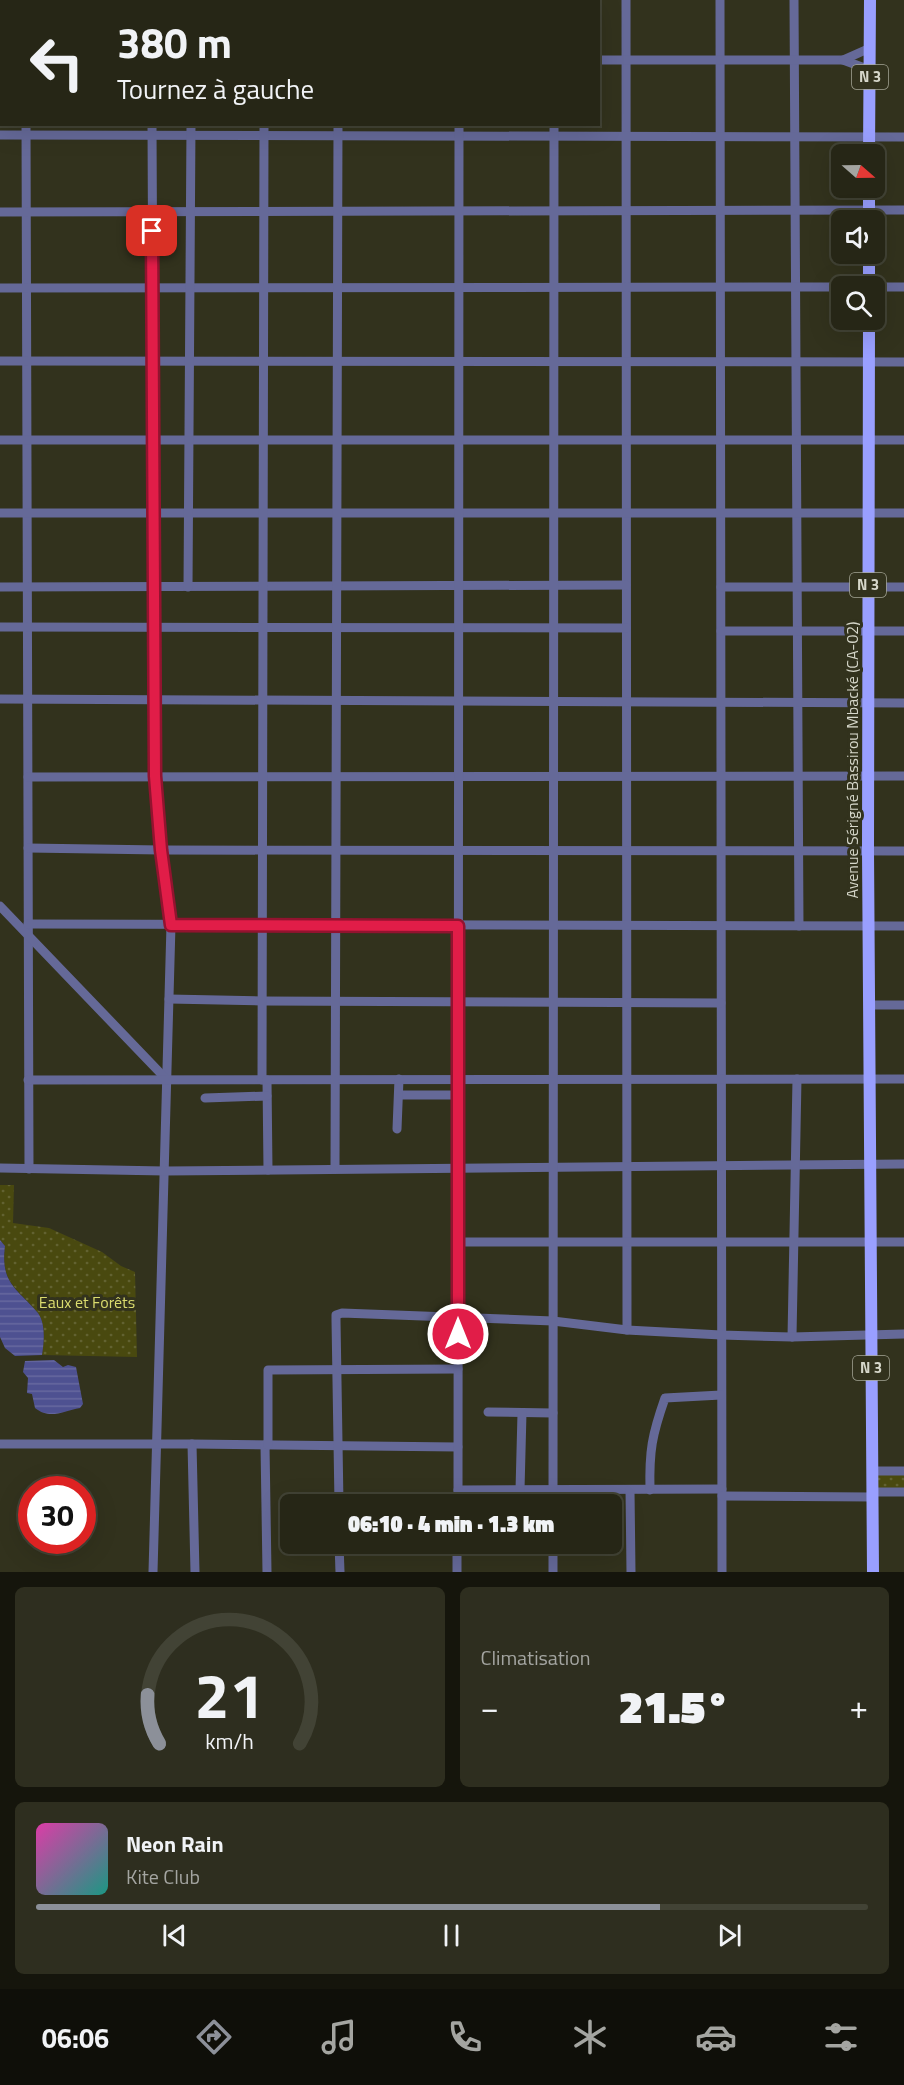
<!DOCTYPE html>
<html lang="fr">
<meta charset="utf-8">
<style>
body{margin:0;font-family:"Titillium Web",sans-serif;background:#2e2e1f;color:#f1f3f6;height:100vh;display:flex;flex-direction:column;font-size:22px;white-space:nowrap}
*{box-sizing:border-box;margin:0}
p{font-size:20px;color:#a4a5a1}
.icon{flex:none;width:33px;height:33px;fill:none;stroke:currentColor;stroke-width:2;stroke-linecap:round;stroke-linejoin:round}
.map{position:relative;height:1572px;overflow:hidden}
.panel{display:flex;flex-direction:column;gap:15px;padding:15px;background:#15150c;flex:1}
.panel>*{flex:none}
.hud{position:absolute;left:0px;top:0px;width:600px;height:126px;box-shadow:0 6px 24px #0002,0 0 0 2px #424335;background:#262616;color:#f1f3f6;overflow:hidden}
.needle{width:39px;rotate:110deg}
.fabs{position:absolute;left:831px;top:144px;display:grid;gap:12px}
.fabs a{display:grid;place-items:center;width:54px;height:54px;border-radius:9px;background:#262616;box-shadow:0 6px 24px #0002,0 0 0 2px #424335;font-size:30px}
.speed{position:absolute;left:18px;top:1476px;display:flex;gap:12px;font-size:30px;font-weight:700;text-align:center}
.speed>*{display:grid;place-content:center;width:78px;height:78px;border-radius:50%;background:#262616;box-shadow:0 6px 24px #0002,0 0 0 2px #424335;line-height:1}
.speed .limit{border:9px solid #d22;background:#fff;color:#111}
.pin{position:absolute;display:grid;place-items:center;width:51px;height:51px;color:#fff;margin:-26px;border-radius:12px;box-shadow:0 3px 9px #0006}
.me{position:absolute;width:66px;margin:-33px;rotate:0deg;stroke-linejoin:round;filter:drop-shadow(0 0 4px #0008)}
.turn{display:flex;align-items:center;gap:21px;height:126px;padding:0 18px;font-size:27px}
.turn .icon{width:78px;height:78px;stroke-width:2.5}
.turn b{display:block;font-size:42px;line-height:51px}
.big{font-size:45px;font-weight:800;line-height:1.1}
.panel .card{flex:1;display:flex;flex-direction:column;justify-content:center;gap:9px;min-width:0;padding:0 21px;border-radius:9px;background:#2e2e1f}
.panel .dial{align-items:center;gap:0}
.dial svg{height:156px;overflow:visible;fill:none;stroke:#424335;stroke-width:7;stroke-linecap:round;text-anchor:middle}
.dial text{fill:#f1f3f6;stroke:none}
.song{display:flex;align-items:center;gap:18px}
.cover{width:72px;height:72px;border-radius:9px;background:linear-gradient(135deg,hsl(320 70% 55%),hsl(170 70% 35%))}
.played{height:6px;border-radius:3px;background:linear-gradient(90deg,#8c9099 75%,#424335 75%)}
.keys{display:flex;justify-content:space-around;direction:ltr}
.heat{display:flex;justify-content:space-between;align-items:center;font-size:33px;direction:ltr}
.panel .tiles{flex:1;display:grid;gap:15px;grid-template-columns:1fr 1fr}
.card:last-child{grid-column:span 2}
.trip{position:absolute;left:280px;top:1494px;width:342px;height:60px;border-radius:9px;background:#262616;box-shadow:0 6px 24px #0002,0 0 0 2px #424335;font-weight:800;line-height:60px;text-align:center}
.dock{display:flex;height:96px;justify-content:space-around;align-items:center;background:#0f0f09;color:#a4a5a1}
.dock .icon{width:42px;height:42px}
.dock .on{color:#8c9099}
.dock b{font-size:27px;color:#f1f3f6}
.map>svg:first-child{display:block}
.grass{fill:url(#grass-dots)}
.water{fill:url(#water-rules)}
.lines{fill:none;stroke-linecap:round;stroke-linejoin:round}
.minor{stroke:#656998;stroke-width:9}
.major{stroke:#999fff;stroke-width:12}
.route-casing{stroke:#92132f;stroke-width:15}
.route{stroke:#e11d48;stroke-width:10}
.labels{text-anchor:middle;stroke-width:6;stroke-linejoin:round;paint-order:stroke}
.shield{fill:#32321d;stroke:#a5a696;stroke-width:1.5}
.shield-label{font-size:15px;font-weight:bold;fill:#d6d7ca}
.street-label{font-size:16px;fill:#d6d7ca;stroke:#32321d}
.park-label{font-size:16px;fill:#dbdc6e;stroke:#32321d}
</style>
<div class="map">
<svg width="904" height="1572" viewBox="0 0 904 1572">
<defs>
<pattern id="grass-dots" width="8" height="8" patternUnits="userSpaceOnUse" patternTransform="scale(1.5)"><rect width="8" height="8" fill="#49490f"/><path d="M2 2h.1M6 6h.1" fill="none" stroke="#626231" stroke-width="1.8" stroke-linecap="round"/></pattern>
<pattern id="water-rules" width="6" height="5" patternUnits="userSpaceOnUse" patternTransform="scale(1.5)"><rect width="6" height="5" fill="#4e5191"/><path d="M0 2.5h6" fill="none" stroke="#67699f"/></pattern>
</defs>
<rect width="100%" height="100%" fill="#32321d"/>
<!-- grass -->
<g class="grass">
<path d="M0,1185h14l-1,38 36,5 53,24 19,14 14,6 2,85 -95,-2c2,-12 4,-31 -4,-42 -19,-24 -38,-29 -33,-67l-5,-6z"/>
<rect x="875" y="1475" width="29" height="13"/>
</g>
<!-- water -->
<g class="water">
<path d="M0,1240l5,6c-5,38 13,43 33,67 8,11 6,30 4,42l-27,1 -10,-8 -5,-11z"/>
<path d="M54,1360l9,7 5,-2 8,2 7,37 -3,4c-17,3 -30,12 -45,0l-3,-14 -5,-1 1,-15 -5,-6 2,-11z"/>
</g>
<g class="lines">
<!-- minor -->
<g class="minor">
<polyline points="25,0 25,2"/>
<polyline points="151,0 151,2"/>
<polyline points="626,0 627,1330"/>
<polyline points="720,0 722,1572"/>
<polyline points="794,0 799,926"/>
<polyline points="191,2 191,0"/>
<polyline points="265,2 265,0"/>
<polyline points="338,2 338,0"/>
<polyline points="459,2 459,0"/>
<polyline points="554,2 554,0"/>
<polyline points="598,60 843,60 870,70"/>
<polyline points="843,60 870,48"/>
<polyline points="0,61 2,61"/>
<polyline points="26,124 29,1169"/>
<polyline points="152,124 155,776 161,850 171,925 153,1572"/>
<polyline points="0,135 904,137"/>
<polyline points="0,212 904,210"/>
<polyline points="874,287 904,287"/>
<polyline points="0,288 842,287"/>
<polyline points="0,361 904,362"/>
<polyline points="0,440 904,440"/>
<polyline points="0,513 904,513"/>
<polyline points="0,587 626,585"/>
<polyline points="188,587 191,124"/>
<polyline points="721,587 904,587"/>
<polyline points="0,627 626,628"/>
<polyline points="721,631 904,631"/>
<polyline points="0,699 904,703"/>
<polyline points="28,777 904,776"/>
<polyline points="28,848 161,850 904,851"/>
<polyline points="0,906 167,1080"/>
<polyline points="28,924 904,926"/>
<polyline points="169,999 262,1001 721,1003"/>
<polyline points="869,1005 904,1005"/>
<polyline points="28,1080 904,1079"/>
<polyline points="262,1080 264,124"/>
<polyline points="267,1080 268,1170"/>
<polyline points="399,1095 458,1095"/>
<polyline points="205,1098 267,1096"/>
<polyline points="397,1129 399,1079"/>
<polyline points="0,1168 165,1171 904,1164"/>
<polyline points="335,1169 338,124"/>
<polyline points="458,1242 904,1242"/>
<polyline points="792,1337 797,1079"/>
<polyline points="488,1412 553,1413"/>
<polyline points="0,1444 192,1444 458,1447"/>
<polyline points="192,1444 195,1572"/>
<polyline points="265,1445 267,1572"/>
<polyline points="268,1445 268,1370 458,1369"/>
<polyline points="872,1471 904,1471"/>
<polyline points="458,1490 722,1489"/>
<polyline points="520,1490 522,1413"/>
<polyline points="630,1490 631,1572"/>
<path d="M650,1490c-1,-39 2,-55 15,-92l56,-3"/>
<polyline points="872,1492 904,1492"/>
<polyline points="722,1496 872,1497"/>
<polyline points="339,1504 336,1320 336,1315 342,1313 553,1321 627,1330 721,1335 792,1337 904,1334"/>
<polyline points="458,1504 459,124"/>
<polyline points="553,1504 554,124"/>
<polyline points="339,1544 340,1572"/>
<polyline points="457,1572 457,1544"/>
<polyline points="553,1572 553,1544"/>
</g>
<!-- major -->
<g class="major">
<polyline points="869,154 870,0"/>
<polyline points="869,220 869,188"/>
<polyline points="869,286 869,254"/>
<polyline points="869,320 868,851 873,1572"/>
</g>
</g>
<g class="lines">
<!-- route casing -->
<g class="route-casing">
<polyline id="route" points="152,231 155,776 161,850 171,925 458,926 458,1334"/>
</g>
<!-- route -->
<use href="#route" class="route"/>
</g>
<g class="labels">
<!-- shield labels -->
<g class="shield">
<rect x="852" y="65" width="36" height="24" rx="4.5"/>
<rect x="850" y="573" width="36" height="24" rx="4.5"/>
<rect x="853" y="1356" width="36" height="24" rx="4.5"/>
</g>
<g class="shield-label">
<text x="870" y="82">N 3</text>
<text x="868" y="590">N 3</text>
<text x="871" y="1373">N 3</text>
</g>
<!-- street labels -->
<g class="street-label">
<text transform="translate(852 760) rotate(-90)" y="6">Avenue Sérigné Bassirou Mbacké (CA-02)</text>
</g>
<!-- park labels -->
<g class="park-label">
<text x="87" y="1308">Eaux et Forêts</text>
</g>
</g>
</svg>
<div class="fabs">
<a><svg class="needle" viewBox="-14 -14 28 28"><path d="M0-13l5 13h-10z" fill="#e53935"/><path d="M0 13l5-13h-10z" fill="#a4a5a1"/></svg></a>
<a><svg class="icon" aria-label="sound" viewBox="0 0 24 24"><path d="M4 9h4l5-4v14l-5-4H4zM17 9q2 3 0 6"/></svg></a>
<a><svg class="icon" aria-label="search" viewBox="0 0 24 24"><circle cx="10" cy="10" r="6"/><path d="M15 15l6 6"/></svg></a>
</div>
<div class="speed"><div class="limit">30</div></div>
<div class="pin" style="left:152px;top:231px;background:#d93025"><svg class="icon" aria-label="arrive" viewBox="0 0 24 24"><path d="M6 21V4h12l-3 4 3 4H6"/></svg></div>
<svg class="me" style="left:458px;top:1334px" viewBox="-20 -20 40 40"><circle r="17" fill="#e11d48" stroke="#fff" stroke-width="3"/><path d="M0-11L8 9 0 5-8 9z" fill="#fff"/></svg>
<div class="trip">06:10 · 4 min · 1.3 km</div>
<div class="hud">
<div class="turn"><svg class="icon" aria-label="left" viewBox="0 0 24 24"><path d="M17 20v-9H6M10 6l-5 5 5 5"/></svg><div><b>380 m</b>Tournez à gauche</div></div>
</div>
</div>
<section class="panel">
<div class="tiles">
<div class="card dial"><svg viewBox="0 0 100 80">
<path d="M14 69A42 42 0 1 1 86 69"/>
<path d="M14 69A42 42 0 0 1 8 44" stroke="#8c9099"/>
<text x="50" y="56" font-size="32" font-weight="700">21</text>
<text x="50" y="72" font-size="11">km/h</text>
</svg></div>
<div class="card"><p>Climatisation</p>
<div class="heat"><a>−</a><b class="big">21.5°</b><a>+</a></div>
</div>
<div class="card">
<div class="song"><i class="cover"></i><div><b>Neon Rain</b><p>Kite Club</p></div></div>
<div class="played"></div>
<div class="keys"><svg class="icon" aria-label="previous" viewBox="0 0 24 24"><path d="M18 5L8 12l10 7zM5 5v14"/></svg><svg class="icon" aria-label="pause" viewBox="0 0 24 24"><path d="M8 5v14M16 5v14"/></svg><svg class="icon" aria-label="next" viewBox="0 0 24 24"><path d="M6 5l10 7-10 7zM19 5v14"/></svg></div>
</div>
</div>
</section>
<nav class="dock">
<b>06:06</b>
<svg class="icon on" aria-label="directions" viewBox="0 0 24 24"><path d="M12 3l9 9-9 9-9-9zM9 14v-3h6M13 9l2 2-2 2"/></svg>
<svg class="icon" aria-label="music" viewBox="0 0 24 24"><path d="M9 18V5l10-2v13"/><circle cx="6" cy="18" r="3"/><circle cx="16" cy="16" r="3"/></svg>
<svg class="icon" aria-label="phone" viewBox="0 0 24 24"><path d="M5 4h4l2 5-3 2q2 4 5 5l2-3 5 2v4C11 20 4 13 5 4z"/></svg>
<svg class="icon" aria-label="climate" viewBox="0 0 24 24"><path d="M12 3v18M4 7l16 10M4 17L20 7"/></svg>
<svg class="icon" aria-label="car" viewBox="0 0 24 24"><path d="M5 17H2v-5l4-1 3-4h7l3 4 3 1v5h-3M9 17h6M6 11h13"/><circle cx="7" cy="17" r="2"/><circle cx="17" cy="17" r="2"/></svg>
<svg class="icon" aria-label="filters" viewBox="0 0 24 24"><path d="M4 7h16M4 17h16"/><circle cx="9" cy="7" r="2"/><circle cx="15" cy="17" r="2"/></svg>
</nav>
